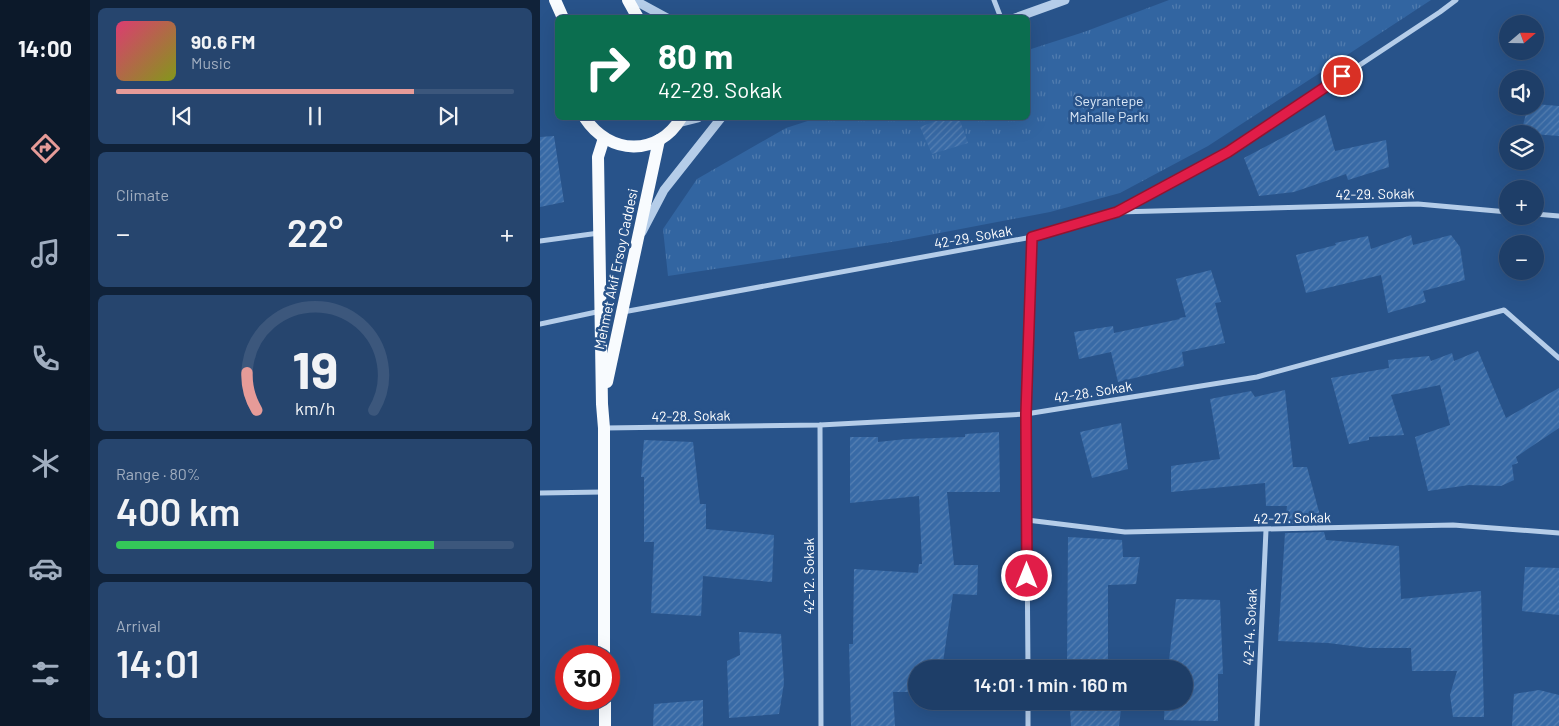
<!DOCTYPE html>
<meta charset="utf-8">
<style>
body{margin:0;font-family:Barlow,sans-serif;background:#26456e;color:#f1f3f6;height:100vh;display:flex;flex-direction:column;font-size:19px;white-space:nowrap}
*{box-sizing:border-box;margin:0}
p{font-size:16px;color:#a1aec0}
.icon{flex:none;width:28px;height:28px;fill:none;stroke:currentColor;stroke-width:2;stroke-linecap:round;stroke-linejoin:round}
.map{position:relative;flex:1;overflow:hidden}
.drawer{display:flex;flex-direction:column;gap:8px;padding:8px;background:#102239;width:450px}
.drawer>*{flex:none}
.banner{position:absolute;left:15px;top:15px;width:475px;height:105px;border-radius:8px;box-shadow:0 5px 20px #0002,0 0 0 1px #3c577c;background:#0b6e4f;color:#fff;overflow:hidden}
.needle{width:32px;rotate:70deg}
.fabs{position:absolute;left:959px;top:15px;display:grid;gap:10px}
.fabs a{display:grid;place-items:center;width:45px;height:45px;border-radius:50%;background:#1e3e68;box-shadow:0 5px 20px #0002,0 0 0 1px #3c577c;font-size:25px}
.speed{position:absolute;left:15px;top:645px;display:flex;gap:10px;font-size:25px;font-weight:700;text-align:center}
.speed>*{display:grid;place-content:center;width:65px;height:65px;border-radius:50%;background:#1e3e68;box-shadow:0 5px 20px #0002,0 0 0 1px #3c577c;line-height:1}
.speed .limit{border:8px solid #d22;background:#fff;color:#111}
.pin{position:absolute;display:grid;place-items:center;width:42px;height:42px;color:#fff;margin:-21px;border:2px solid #fff;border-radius:50%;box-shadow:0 1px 5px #0007}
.me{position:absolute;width:55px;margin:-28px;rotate:0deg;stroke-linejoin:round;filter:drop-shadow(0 0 4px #0008)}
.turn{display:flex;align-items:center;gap:18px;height:105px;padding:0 20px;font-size:22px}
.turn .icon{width:65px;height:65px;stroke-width:2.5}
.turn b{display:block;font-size:35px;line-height:42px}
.big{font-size:38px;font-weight:600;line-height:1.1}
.drawer .card{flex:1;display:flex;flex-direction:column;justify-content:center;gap:8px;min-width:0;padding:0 18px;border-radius:8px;background:#26456e}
.drawer .dial{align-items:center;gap:0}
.dial svg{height:130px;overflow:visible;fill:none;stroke:#3c577c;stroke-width:7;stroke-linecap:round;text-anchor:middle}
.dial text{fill:#f1f3f6;stroke:none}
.song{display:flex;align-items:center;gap:15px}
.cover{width:60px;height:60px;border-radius:8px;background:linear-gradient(135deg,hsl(340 70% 55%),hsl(70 70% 35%))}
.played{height:5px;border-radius:2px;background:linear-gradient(90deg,#e69b98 75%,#3c577c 75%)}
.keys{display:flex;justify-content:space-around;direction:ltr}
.heat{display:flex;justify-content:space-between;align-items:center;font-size:28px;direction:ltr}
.charge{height:8px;border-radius:4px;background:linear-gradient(90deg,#34c759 80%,#3c577c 0)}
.trip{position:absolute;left:368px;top:660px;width:285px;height:50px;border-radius:25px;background:#1e3e68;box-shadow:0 5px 20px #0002,0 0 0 1px #3c577c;font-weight:600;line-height:50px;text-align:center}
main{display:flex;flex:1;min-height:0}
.tab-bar{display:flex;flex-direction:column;width:90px;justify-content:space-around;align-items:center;background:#0c192a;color:#a1aec0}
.tab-bar .icon{width:35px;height:35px}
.tab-bar .selected{color:#e69b98}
.tab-bar b{font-size:22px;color:#f1f3f6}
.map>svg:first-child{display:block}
.park{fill:url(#park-tufts)}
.building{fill:url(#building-hatch)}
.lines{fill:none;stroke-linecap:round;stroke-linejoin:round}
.minor{stroke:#b5cde9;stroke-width:5}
.tertiary{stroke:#b5cde9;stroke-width:9}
.primary{stroke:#f8fbfe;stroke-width:12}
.route-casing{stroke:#92132f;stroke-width:12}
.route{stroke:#e11d48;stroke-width:9}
.labels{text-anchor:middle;stroke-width:5;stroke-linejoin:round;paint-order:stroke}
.park-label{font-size:14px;fill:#d9e7f7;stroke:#28538a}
.street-label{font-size:14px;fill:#fff;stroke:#28538a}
</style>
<main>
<nav class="tab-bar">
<b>14:00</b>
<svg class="icon selected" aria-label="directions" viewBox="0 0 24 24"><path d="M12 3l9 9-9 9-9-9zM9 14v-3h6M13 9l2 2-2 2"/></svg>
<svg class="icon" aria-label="music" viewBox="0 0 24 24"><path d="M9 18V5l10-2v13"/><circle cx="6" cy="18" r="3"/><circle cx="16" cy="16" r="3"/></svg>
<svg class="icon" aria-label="phone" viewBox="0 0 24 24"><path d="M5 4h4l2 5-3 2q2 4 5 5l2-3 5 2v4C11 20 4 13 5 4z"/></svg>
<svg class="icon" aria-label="climate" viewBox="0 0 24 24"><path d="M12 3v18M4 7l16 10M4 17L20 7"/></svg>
<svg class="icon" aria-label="car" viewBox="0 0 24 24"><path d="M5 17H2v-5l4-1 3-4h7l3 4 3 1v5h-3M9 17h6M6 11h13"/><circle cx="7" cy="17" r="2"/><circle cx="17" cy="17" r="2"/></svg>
<svg class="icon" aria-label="filters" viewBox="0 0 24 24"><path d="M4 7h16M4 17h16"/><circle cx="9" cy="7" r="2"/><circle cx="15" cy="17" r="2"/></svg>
</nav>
<section class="drawer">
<div class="card">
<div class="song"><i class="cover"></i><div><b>90.6 FM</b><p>Music</p></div></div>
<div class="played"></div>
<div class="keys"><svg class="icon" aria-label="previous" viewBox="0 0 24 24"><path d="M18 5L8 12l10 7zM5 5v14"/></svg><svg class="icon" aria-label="pause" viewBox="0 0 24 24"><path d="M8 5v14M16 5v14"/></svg><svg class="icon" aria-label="next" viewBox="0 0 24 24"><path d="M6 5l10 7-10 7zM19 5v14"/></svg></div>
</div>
<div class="card"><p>Climate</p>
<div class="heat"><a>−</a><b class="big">22°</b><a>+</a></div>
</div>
<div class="card dial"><svg viewBox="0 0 100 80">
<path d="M14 69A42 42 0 1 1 86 69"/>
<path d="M14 69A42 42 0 0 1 8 46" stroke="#e69b98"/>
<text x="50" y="56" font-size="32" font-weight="700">19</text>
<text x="50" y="72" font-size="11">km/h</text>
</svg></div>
<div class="card"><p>Range · 80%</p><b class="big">400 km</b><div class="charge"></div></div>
<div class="card"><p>Arrival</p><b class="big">14:01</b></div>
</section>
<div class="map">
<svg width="1019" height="726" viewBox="0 0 1019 726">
<defs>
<pattern id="park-tufts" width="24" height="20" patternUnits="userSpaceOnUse" patternTransform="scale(1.25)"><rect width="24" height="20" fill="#3265a1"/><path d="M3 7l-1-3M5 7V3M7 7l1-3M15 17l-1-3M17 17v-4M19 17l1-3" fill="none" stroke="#517caf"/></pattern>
<pattern id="building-hatch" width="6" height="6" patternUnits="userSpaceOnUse" patternTransform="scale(1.25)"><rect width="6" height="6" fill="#386aa6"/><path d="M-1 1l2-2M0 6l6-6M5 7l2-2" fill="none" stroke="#5680b3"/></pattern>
</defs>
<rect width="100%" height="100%" fill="#28538a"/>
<!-- park -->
<polygon class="park" points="629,0 891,0 668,146 580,193 510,212 358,241 128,276 123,229 157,179 246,128 277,118 488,118 488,50 544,32"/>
<!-- building -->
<g class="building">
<polygon points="995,104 1019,106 1019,136 981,133 988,106 995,106"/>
<polygon points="785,115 795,151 846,140 849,167 808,180 806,174 754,192 719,196 704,158"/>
<polygon points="404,118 419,118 428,143 392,154 380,127"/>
<polygon points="14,136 24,202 0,207 0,137"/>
<polygon points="871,235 873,245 911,235 920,247 925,280 883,291 886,302 848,313 841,275 766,293 756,255 796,245 795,243 828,236 831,249"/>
<polygon points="671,270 681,302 675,303 685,343 642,352 644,366 578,382 571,352 539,359 534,332 573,326 574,333 640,319 639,318 646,317 636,279"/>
<polygon points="938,351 966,418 1019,388 1019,428 976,457 978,463 972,465 974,480 961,486 929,485 888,491 875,437 910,425 900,385 851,395 864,435 829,437 829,440 809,444 791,378 849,368 848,360 889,356 891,361 912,353 914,361"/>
<polygon points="745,390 753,467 767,467 782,523 745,524 747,506 726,506 725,483 631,492 631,466 680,459 670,399 711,391 715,397"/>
<polygon points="581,423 588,469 552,478 540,432"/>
<polygon points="459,432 460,492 407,492 414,565 438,565 437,595 413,594 402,669 376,669 376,692 353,692 355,726 311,726 309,644 313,644 314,569 378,573 379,564 382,564 379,496 310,503 310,437 338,437 338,442 366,439 425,437 425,434"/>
<polygon points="104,440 153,442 160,504 166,504 166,529 234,535 232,582 163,576 161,616 111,613 114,542 104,542 104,477 101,477"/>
<polygon points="784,532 786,540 859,546 861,599 941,591 944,717 913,717 910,695 917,671 872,671 871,648 829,648 788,643 738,641 745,533"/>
<polygon points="528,537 582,540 583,557 600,557 596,584 568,585 568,669 527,669"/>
<polygon points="985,567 1019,568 1019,615 982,611"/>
<polygon points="636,599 680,600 683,674 678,674 678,721 624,720 625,701 644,701 644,669 628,669"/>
<polygon points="199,632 241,634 244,683 239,714 189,718 187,661 200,655"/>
<polygon points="999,690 1019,695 1019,726 972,726 974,694"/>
<polygon points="163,700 163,726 113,726 114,704"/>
<polygon points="524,701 582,701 579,726 531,726 530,711 524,705"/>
</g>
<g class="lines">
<!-- minor -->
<g class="minor">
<polyline points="454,0 461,18"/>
<polyline points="580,210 688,152 900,12 916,0"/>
<polyline points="995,214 1019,216"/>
<polyline points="0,241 59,233"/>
<polyline points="83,312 492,237 577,212 878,204 968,212"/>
<polyline points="0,324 61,311"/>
<polyline points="280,425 281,726"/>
<polyline points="65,428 280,425 486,414 717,377 964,310 1019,358"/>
<polyline points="0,493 63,492"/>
<polyline points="487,520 585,532 913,525 1019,533"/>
<polyline points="488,669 486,414 492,237"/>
<polyline points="488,701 488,726"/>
<polyline points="717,726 726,530"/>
</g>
<!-- tertiary -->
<g class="tertiary">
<polyline points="94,0 127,18"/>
<polyline points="475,18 525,0"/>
<polyline points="138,123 158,118"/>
<polyline points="102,232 124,190 181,118"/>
</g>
<!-- primary -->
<g class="primary">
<polyline points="15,0 23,18"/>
<polyline points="88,0 98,18"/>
<path d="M45,118c24,37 73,39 96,0"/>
<polyline points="64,138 58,157 62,404 64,428 64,656"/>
<polyline points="67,382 119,140"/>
<polyline points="65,699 65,726"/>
</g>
</g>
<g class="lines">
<!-- route casing -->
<g class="route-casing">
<polyline id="route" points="487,576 486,414 492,237 577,212 688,152 802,76"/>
</g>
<!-- route -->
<use href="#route" class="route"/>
</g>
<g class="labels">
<!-- park labels -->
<g class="park-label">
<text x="569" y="106">Seyrantepe<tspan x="569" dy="16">Mahalle Parkı</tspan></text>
</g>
<!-- street labels -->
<g class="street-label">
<text transform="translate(835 194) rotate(-1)" y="5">42-29. Sokak</text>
<text transform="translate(433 237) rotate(-10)" y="5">42-29. Sokak</text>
<text transform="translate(76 269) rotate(-78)" y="5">Mehmet Akif Ersoy Caddesi</text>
<text transform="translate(553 392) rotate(-9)" y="5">42-28. Sokak</text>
<text transform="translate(151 416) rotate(-1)" y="5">42-28. Sokak</text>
<text transform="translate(752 518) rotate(-1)" y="5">42-27. Sokak</text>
<text transform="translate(269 576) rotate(-90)" y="5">42-12. Sokak</text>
<text transform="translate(710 627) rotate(-87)" y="5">42-14. Sokak</text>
</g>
</g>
</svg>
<div class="fabs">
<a><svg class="needle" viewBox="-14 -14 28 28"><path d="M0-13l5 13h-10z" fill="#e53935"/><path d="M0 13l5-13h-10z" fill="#a1aec0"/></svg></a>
<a><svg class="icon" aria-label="sound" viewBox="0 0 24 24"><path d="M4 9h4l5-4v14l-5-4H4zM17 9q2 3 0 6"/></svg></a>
<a><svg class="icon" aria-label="layers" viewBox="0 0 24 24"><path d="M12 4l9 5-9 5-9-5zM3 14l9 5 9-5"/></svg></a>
<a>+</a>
<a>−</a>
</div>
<div class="speed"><div class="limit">30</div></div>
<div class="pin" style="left:802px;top:76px;background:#d93025"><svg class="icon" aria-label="arrive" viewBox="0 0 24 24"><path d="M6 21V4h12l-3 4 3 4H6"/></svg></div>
<svg class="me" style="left:487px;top:576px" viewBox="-20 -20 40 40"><circle r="17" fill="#e11d48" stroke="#fff" stroke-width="3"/><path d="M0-11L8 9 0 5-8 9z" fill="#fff"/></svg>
<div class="trip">14:01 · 1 min · 160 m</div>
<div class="banner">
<div class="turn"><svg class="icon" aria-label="right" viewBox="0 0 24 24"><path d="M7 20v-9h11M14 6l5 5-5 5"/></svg><div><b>80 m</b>42-29. Sokak</div></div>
</div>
</div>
</main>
